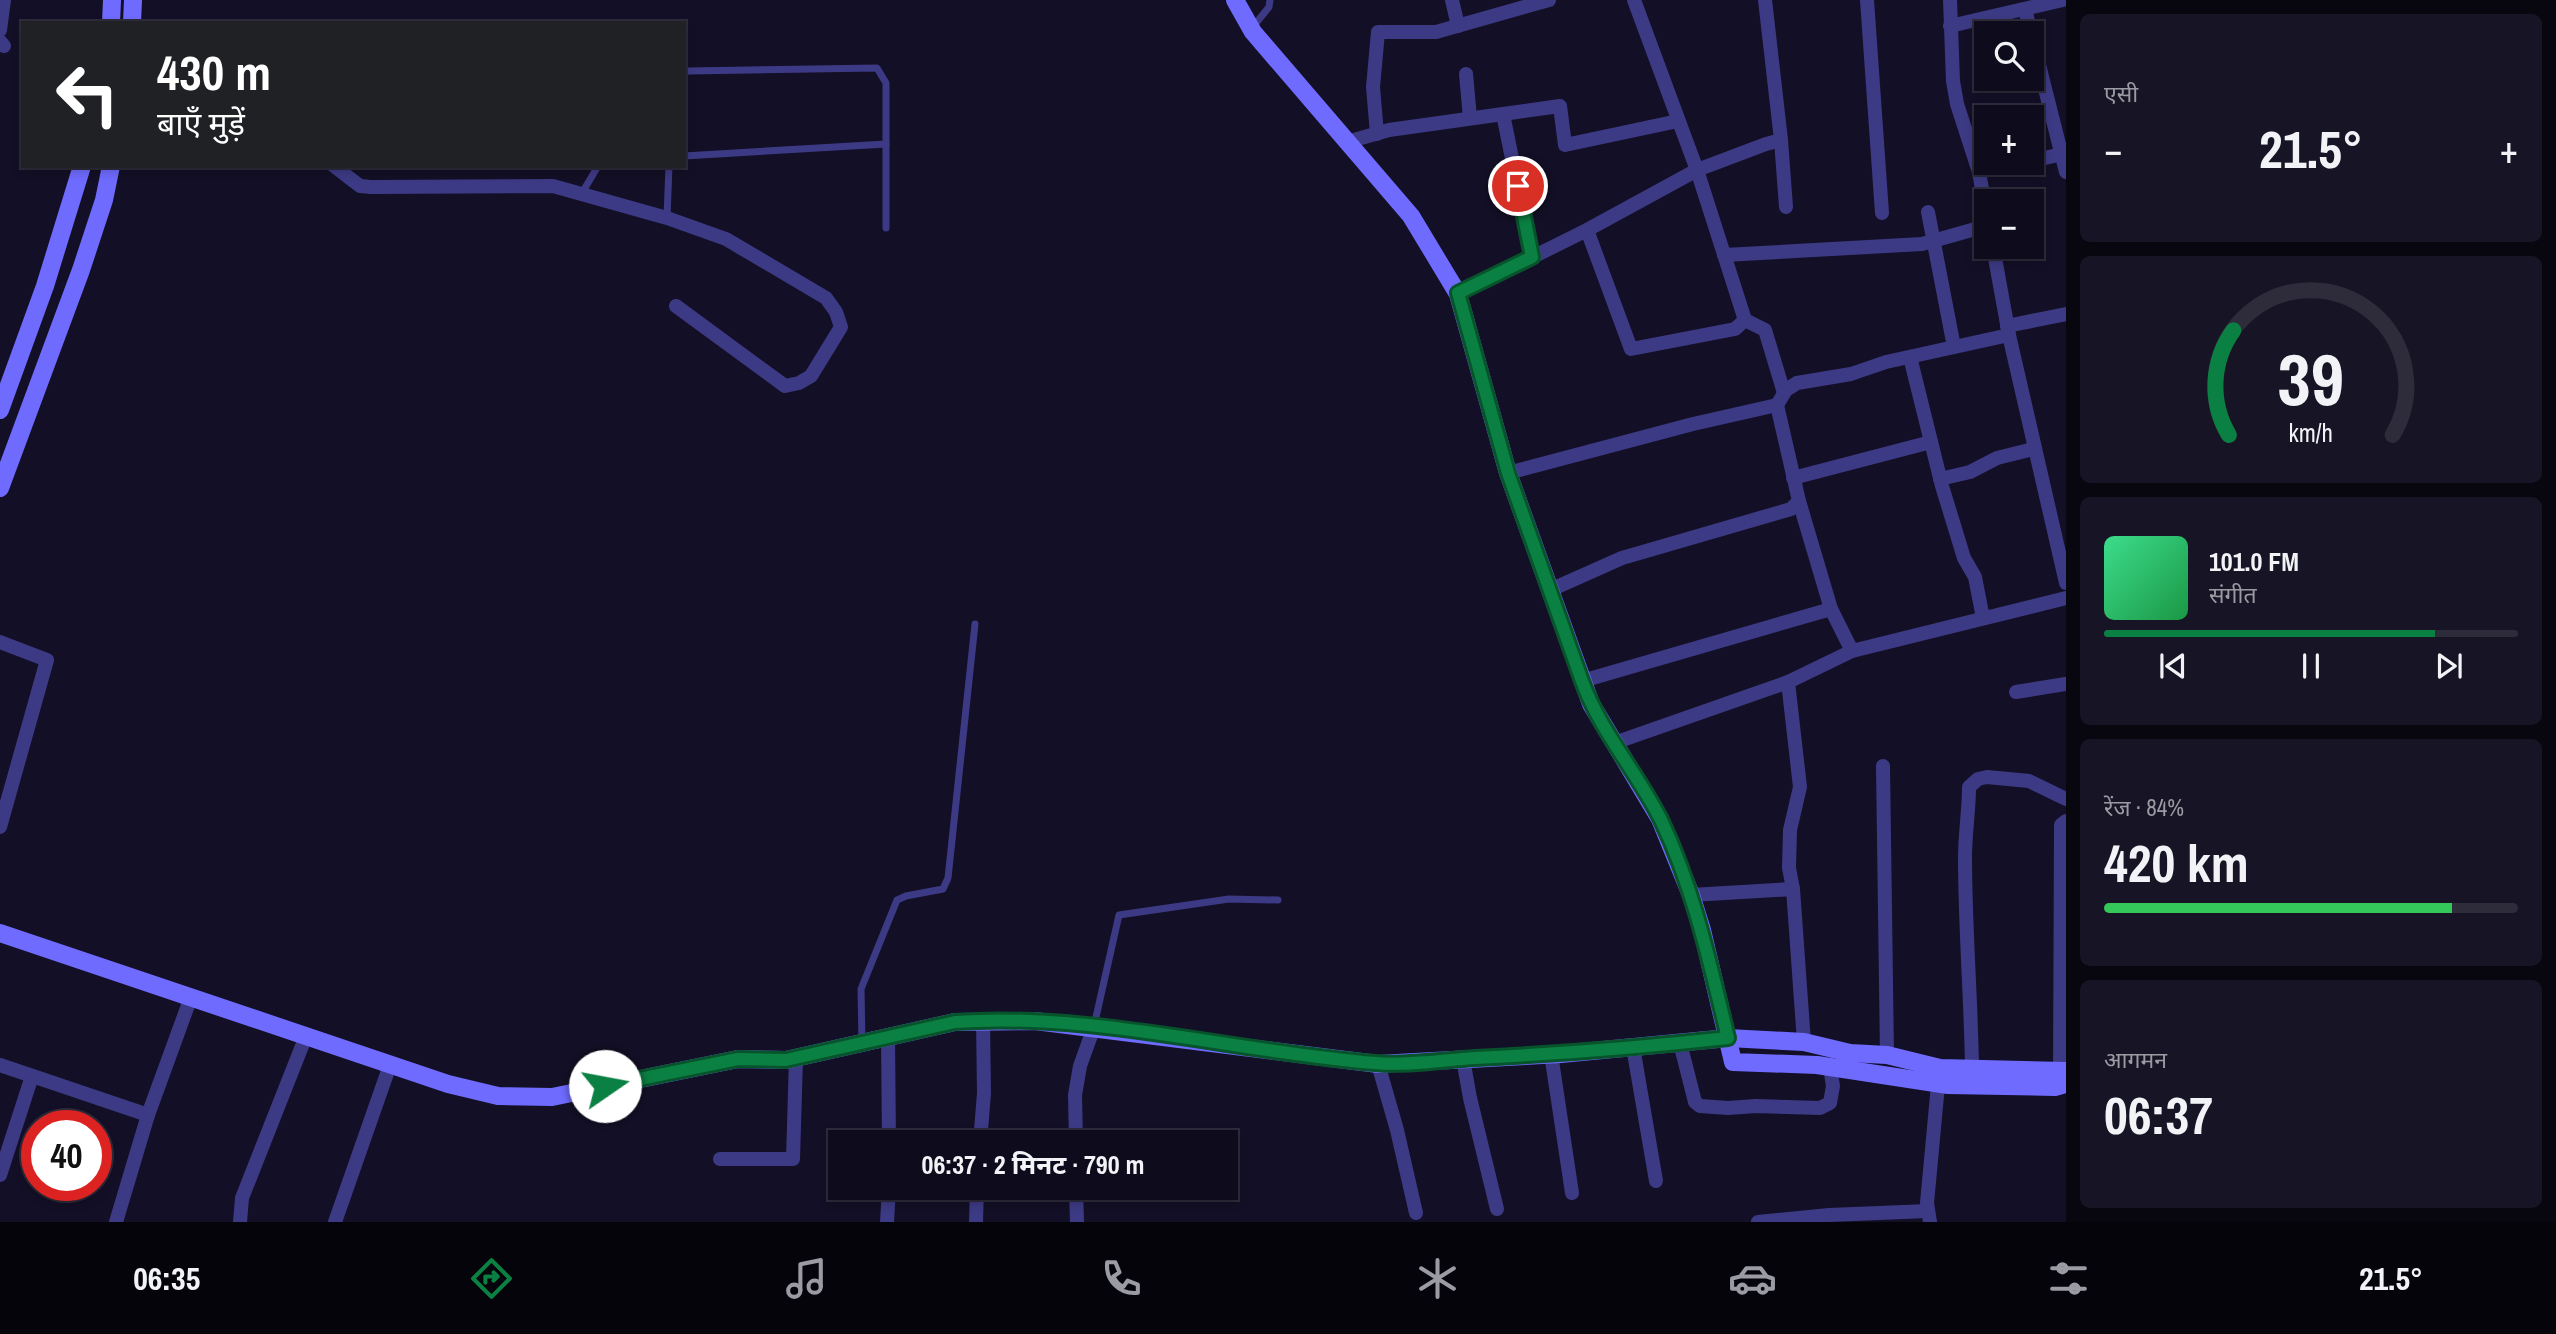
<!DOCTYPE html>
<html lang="hi">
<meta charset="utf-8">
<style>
body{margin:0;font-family:"Archivo Narrow","Noto Sans Devanagari",sans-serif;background:#171425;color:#f1f3f6;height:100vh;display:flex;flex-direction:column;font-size:26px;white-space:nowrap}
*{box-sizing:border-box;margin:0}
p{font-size:23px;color:#9b9ba3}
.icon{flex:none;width:38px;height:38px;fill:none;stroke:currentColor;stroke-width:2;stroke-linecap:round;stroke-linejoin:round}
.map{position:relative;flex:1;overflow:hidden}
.drawer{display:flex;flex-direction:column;gap:14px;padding:14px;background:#08060f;width:490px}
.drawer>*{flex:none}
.guide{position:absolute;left:21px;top:21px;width:665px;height:147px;border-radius:0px;box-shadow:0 4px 10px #0003,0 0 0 2px #2e2b3b;background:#202124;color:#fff;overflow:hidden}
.fabs{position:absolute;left:1974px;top:21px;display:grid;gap:14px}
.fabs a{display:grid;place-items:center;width:70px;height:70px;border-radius:0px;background:#0e0b1c;box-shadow:0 4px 10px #0003,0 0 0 2px #2e2b3b;font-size:35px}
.speed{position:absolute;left:21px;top:1110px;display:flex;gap:14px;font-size:35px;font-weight:700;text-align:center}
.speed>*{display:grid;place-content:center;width:91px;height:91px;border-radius:50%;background:#0e0b1c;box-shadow:0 4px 10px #0003,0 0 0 2px #2e2b3b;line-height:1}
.speed .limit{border:10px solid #d22;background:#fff;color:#111}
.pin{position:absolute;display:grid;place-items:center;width:60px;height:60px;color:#fff;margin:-30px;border:4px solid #fff;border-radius:50%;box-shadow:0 2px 7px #0007}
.me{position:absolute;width:77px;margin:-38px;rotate:78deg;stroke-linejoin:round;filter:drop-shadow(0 0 5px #0008)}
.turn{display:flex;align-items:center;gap:24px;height:147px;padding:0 21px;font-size:32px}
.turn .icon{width:91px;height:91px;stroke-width:2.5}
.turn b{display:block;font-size:49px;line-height:60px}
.big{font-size:52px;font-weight:700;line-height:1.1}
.drawer .card{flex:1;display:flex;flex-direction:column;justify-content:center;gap:10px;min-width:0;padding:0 24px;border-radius:10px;background:#171425}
.drawer .dial{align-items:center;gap:0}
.dial svg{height:182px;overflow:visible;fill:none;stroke:#2e2b3b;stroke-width:7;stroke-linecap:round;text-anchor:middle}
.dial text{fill:#f1f3f6;stroke:none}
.song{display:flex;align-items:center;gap:21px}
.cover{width:84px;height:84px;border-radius:10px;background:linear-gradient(135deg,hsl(150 70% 55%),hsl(140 70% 35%))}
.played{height:7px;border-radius:4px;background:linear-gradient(90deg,#0b8043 80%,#2e2b3b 80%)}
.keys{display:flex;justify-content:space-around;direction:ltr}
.heat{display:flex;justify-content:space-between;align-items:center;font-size:38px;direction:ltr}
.charge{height:10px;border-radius:5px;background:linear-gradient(90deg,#34c759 84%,#2e2b3b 0)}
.trip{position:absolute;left:828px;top:1130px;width:410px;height:70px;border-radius:0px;background:#0e0b1c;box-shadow:0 4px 10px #0003,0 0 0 2px #2e2b3b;font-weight:700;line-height:70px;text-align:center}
.tab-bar{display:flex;height:112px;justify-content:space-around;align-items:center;background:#06040b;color:#9b9ba3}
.tab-bar .icon{width:49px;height:49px}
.tab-bar .current{color:#0b8043}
.tab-bar b{font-size:32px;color:#f1f3f6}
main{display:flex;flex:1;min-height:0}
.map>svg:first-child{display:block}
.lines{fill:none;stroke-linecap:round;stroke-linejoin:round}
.lane{stroke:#3d3a85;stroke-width:7}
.street{stroke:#3d3a85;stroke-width:14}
.secondary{stroke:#6f6bff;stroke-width:18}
.route-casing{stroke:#07532c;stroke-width:18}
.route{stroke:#0b8043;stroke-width:12}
</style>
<main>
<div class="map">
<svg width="2066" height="1222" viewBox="0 0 2066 1222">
<rect width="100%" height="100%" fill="#130f26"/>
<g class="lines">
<!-- lane -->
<g class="lane">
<polyline points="1252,28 1269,7 1270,0"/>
<polyline points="684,73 688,71 877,68 886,83 886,228"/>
<polyline points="684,156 886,144"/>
<polyline points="582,193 598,166"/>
<polyline points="667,217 669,166"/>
<polyline points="1094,1026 1119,915 1229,899 1278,900"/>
<polyline points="862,1043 861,989 897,900 906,896 943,889 948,878 975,624"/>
</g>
<!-- street -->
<g class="street">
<polyline points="1452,0 1458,26"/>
<polyline points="1867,0 1882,213"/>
<polyline points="1950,0 1953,81 1957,104 1979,172 1986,212"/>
<polyline points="2025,9 2031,33"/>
<polyline points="1950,26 2063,0"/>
<polyline points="0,30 4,0"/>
<polyline points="2032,37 2066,172"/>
<polyline points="0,41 4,46"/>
<polyline points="1466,74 1470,118"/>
<polyline points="1503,114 1560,106 1565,145 1678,121"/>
<polyline points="1377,134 1373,87 1378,32 1436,32 1549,0"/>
<polyline points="1781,140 1786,207"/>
<polyline points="1347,142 1389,130 1503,114 1532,257"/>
<polyline points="2032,161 2066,153"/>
<polyline points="334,166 360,186 371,187 553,186 667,218 726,239 826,298 836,312 841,327 811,376 799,383 785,386 676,306"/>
<polyline points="1979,172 2023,163"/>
<polyline points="1928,212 1954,347"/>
<polyline points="1587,230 1631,349 1735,329 1745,320 1697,170 1766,144 1781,140 1765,0"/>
<polyline points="1993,247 2009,335"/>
<polyline points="1724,255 1922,244 1986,226"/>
<polyline points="1458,294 1587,230 1697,170 1634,0"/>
<polyline points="1745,320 1765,330 1784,393"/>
<polyline points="2007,326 2066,314"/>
<polyline points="1910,357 1942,486 1964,558 1975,577 1983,618"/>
<polyline points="1508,473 1693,424 1777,405 1786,390 1797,383 1851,374 1886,362 2009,335 2066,583"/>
<polyline points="1793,478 1931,442"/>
<polyline points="1940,479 1970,472 1997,458 2033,449"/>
<polyline points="1799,501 1831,609"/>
<polyline points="1550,590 1622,558 1791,509 1799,501 1777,405"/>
<polyline points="0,642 47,660 0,827"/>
<polyline points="1582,681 1831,609 1852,651 2066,598"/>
<polyline points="1788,682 1800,787 1790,830 1789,868 1793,889"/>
<polyline points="2016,692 2066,684"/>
<polyline points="1614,743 1788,682 1852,651"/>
<polyline points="1883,766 1887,1055"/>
<polyline points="1691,895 1793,889 1804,1042"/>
<polyline points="888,1037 889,1143"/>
<polyline points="1680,1043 1695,1102 1700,1106 1728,1108 1756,1106 1820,1108 1830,1103 1833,1086 1830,1067"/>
<polyline points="1633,1047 1656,1181"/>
<polyline points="1551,1054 1572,1193"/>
<polyline points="1463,1059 1470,1098 1497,1209"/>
<polyline points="1378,1064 1397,1130 1416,1213"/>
<polyline points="0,1065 148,1115 116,1222"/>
<path d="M1972,1068c-1,-70 -7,-140 -7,-211 0,-23 4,-47 4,-70l9,-8 9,-2 42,4 37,18"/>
<polyline points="2060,1080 2061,825 2066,821"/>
<polyline points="148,1115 191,997"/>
<polyline points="980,1143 984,1093 983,1020"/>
<polyline points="1076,1143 1075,1095 1080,1066 1094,1027"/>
<polyline points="720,1159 793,1159 796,1058"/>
<polyline points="0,1175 32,1076"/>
<polyline points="1076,1188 1077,1222"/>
<polyline points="240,1222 242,1198 306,1036"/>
<polyline points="335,1222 390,1065"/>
<polyline points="887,1222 889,1188"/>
<polyline points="976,1222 977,1188"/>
<polyline points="1758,1222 1829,1215 1928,1211"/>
<polyline points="1930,1222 1927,1203 1939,1074"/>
</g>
<!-- secondary -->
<g class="secondary">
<polyline points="1235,0 1253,32 1411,216 1458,294 1508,473 1591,704 1660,819 1691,895 1702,930 1733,1062 1817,1065 1948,1085 2055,1087 2066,1084"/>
<polyline points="111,23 112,0"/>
<polyline points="132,23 133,0"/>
<polyline points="0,410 45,286 82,166"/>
<polyline points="0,488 81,270 104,200 111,166"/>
<polyline points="0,933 448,1084 498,1096 552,1097 738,1059 786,1060 955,1022 1035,1021 1378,1064 1561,1054 1728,1038 1804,1042 1850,1053 1887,1055 1940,1068 2066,1071"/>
</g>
</g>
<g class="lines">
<!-- route casing -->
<g class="route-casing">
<path id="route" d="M605,1086l133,-27 48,1 169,-38c138,-10 282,30 420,41 32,3 68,-3 100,-5 85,-4 169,-11 253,-20 -18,-74 -34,-149 -67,-218 -24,-48 -61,-89 -79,-139l-74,-208 -50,-180 74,-36 -14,-71"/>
</g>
<!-- route -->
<use href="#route" class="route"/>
</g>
</svg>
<div class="fabs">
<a><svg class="icon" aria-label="search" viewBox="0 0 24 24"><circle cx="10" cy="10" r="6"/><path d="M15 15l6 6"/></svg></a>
<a>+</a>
<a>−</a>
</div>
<div class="speed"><div class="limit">40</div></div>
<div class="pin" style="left:1518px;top:186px;background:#d93025"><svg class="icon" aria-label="arrive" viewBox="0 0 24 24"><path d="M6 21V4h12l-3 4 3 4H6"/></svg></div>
<svg class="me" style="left:605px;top:1086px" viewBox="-20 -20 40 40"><circle r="19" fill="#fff"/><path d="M0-13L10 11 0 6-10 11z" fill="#0b8043"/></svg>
<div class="trip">06:37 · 2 मिनट · 790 m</div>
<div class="guide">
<div class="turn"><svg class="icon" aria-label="left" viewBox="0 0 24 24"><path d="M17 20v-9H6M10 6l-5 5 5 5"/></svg><div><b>430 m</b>बाएँ मुड़ें</div></div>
</div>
</div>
<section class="drawer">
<div class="card"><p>एसी</p>
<div class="heat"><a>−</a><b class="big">21.5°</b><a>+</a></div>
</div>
<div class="card dial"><svg viewBox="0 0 100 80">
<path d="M14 69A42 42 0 1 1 86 69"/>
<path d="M14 69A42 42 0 0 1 16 23" stroke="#0b8043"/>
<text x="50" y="56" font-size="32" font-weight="700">39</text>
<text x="50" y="72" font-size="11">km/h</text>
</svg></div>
<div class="card">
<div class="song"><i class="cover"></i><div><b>101.0 FM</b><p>संगीत</p></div></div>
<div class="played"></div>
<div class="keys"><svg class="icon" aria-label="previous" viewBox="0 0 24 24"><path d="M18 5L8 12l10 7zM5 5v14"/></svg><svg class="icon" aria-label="pause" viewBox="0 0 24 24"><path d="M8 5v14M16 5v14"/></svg><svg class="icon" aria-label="next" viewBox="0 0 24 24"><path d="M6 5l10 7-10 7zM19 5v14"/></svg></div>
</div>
<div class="card"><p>रेंज · 84%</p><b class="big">420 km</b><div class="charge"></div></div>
<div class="card"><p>आगमन</p><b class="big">06:37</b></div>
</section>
</main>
<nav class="tab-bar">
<b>06:35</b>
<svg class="icon current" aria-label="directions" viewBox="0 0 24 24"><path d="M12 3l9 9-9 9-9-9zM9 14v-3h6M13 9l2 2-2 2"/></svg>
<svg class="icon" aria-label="music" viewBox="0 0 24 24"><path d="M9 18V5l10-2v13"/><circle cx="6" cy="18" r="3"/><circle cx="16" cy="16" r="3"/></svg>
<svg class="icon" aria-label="phone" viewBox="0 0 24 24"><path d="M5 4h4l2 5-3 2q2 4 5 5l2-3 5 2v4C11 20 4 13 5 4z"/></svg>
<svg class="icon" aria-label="climate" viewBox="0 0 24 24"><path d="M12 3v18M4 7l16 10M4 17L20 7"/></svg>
<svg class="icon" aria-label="car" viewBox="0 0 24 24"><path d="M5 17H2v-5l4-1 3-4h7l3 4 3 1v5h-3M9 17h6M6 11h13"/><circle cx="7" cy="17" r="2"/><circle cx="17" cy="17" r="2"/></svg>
<svg class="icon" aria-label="filters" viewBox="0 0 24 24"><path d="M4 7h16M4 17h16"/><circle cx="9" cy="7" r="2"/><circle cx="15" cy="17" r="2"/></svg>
<b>21.5°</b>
</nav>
